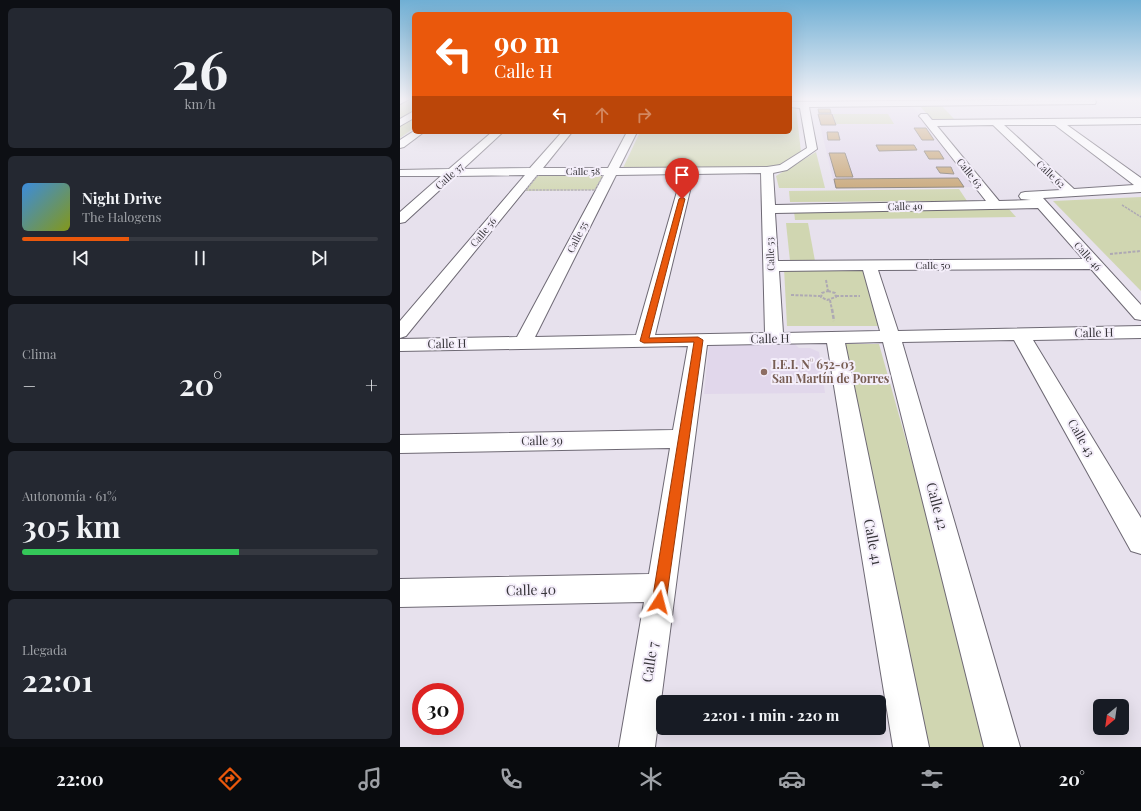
<!DOCTYPE html>
<html lang="es">
<meta charset="utf-8">
<style>
body{margin:0;font-family:"Playfair Display",serif;background:#242831;color:#f1f3f6;height:100vh;display:flex;flex-direction:column;font-size:15px;white-space:nowrap}
*{box-sizing:border-box;margin:0}
p{font-size:13px;color:#9ea1a6}
.icon{flex:none;width:22px;height:22px;fill:none;stroke:currentColor;stroke-width:2;stroke-linecap:round;stroke-linejoin:round}
.map{position:relative;flex:1;overflow:hidden}
.drawer{display:flex;flex-direction:column;gap:8px;padding:8px;background:#0d0f14;width:400px}
.drawer>*{flex:none}
.banner{position:absolute;left:12px;top:12px;width:380px;height:122px;border-radius:6px;box-shadow:0 4px 16px #0002;background:#ea580c;color:#fff;overflow:hidden}
.needle{width:26px;rotate:209deg}
.fabs{position:absolute;left:693px;top:699px;display:grid;gap:8px}
.fabs a{display:grid;place-items:center;width:36px;height:36px;border-radius:6px;background:#171b24;box-shadow:0 4px 16px #0002;font-size:20px}
.speed{position:absolute;left:12px;top:683px;display:flex;gap:8px;font-size:20px;font-weight:700;text-align:center}
.speed>*{display:grid;place-content:center;width:52px;height:52px;border-radius:50%;background:#171b24;box-shadow:0 4px 16px #0002;line-height:1}
.speed .limit{border:6px solid #d22;background:#fff;color:#111}
.pin{position:absolute;display:grid;place-items:center;width:34px;height:34px;color:#fff;margin:-41px -17px;border-radius:50% 50% 50% 0;rotate:-45deg;box-shadow:0 0 4px #0007}
.pin .icon{rotate:45deg}
.me{position:absolute;width:44px;margin:-22px;rotate:9deg;stroke-linejoin:round;filter:drop-shadow(0 0 3px #0008)}
.turn{display:flex;align-items:center;gap:14px;height:84px;padding:0 16px;font-size:18px}
.turn .icon{width:52px;height:52px;stroke-width:2.5}
.turn b{display:block;font-size:28px;line-height:34px}
.lanes{display:flex;align-items:center;height:38px;padding:0 16px;background:#0003;justify-content:center;gap:20px;direction:ltr}
.lanes .off{opacity:.35}
.big{font-size:30px;font-weight:700;line-height:1.1}
.drawer .tile{flex:1;display:flex;flex-direction:column;justify-content:center;gap:6px;min-width:0;padding:0 14px;border-radius:6px;background:#242831}
.drawer .dial{align-items:center;gap:0}
.dial b{font-size:52px;line-height:1}
.song{display:flex;align-items:center;gap:12px}
.cover{width:48px;height:48px;border-radius:6px;background:linear-gradient(135deg,hsl(210 70% 55%),hsl(70 70% 35%))}
.played{height:4px;border-radius:2px;background:linear-gradient(90deg,#ea580c 30%,#363941 30%)}
.keys{display:flex;justify-content:space-around;direction:ltr}
.heat{display:flex;justify-content:space-between;align-items:center;font-size:22px;direction:ltr}
.charge{height:6px;border-radius:3px;background:linear-gradient(90deg,#34c759 61%,#363941 0)}
.trip{position:absolute;left:256px;top:695px;width:230px;height:40px;border-radius:6px;background:#171b24;box-shadow:0 4px 16px #0002;font-weight:700;line-height:40px;text-align:center}
.tabs{display:flex;height:64px;justify-content:space-around;align-items:center;background:#090b0e;color:#9ea1a6}
.tabs .icon{width:28px;height:28px}
.tabs .current{color:#ea580c}
.tabs b{font-size:18px;color:#f1f3f6}
main{display:flex;flex:1;min-height:0}
.map>svg:first-child{display:block}
.built{fill:#e1d7eb}
.green{fill:#d0d6b1}
.building{fill:#c6a372;stroke:#837b71}
.lines{fill:none;stroke-linecap:round;stroke-linejoin:round}
.minor-casing{stroke:#6e6974;stroke-width:2}
.secondary-casing{stroke:#6e6974;stroke-width:2}
.path-far2{stroke:#aea9b3;stroke-width:1.5;stroke-dasharray:2.5 1;stroke-linecap:butt}
.path-far1{stroke:#aea9b3;stroke-width:2;stroke-dasharray:3 1.5;stroke-linecap:butt}
.path{stroke:#aea9b3;stroke-width:2.5;stroke-dasharray:4 2;stroke-linecap:butt}
.minor{fill:#fff;fill-rule:evenodd}
.secondary{fill:#fff;fill-rule:evenodd}
.route{fill:#ea580c;stroke:#983908}
.education-dot{fill:#8d6e63;stroke:#f4eefa;stroke-width:1.5}
.labels{text-anchor:middle;stroke-width:4;stroke-linejoin:round;paint-order:stroke}
.far-street-label{font-size:10px;fill:#37353a;stroke:#f4eefa}
.street-label{font-size:12px;fill:#37353a;stroke:#f4eefa}
.education-label{font-size:12px;font-weight:bold;fill:#785e54;stroke:#f4eefa;text-anchor:start}
.near-street-label{font-size:14px;fill:#37353a;stroke:#f4eefa}
</style>
<main>
<section class="drawer">
<div class="tile dial"><b>26</b><p>km/h</p></div>
<div class="tile">
<div class="song"><i class="cover"></i><div><b>Night Drive</b><p>The Halogens</p></div></div>
<div class="played"></div>
<div class="keys"><svg class="icon" aria-label="previous" viewBox="0 0 24 24"><path d="M18 5L8 12l10 7zM5 5v14"/></svg><svg class="icon" aria-label="pause" viewBox="0 0 24 24"><path d="M8 5v14M16 5v14"/></svg><svg class="icon" aria-label="next" viewBox="0 0 24 24"><path d="M6 5l10 7-10 7zM19 5v14"/></svg></div>
</div>
<div class="tile"><p>Clima</p>
<div class="heat"><a>−</a><b class="big">20°</b><a>+</a></div>
</div>
<div class="tile"><p>Autonomía · 61%</p><b class="big">305 km</b><div class="charge"></div></div>
<div class="tile"><p>Llegada</p><b class="big">22:01</b></div>
</section>
<div class="map">
<svg width="741" height="747" viewBox="0 0 741 747">
<rect width="100%" height="100%" fill="#e7e1ed"/>
<!-- built -->
<g class="built">
<polygon points="513,107 574,187 435,188 416,108"/>
<polygon points="394,343 399,348 410,348 419,352 425,393 304,394 309,345"/>
</g>
<!-- green -->
<g class="green">
<polygon points="11,98 14,98 14,112 0,121 0,104"/>
<polygon points="520,106 542,106 555,120 532,120"/>
<polygon points="390,108 396,108 401,152 378,167 371,168 223,168 240,132 390,132"/>
<polygon points="433,114 488,114 494,124 436,124"/>
<polygon points="14,117 14,128 0,138 0,126"/>
<polygon points="416,152 425,188 379,188 376,176"/>
<polygon points="206,173 197,190 123,191 137,174"/>
<polygon points="559,189 567,201 390,202 389,191"/>
<polygon points="741,197 741,291 653,201"/>
<polygon points="608,208 616,217 395,220 394,211"/>
<polygon points="386,223 408,223 415,261 390,261"/>
<polygon points="384,268 462,268 478,326 387,326"/>
<polygon points="442,344 479,344 592,747 521,747"/>
</g>
<!-- building -->
<g class="building">
<polygon points="418,109 430,109 431,113 419,113"/>
<polygon points="418,114 432,114 436,125 421,125"/>
<polygon points="514,128 526,128 534,140 522,140"/>
<polygon points="427,132 438,132 440,140 428,140"/>
<polygon points="476,145 514,145 517,150 479,151"/>
<polygon points="524,151 539,151 544,159 529,159"/>
<polygon points="429,153 445,153 453,177 436,177"/>
<polygon points="536,167 551,167 554,174 540,173"/>
<polygon points="558,178 564,187 436,188 434,179"/>
</g>
<g class="lines">
<!-- minor casing -->
<g class="minor-casing">
<g id="minor">
<path d="M692,99l3,1 1,2 -1,2 -286,3 8,42 -30,21 -14,3 2,32 211,-4 -65,-83 -2,-2 2,-2h6l5,6 209,-2v6l-74,1 74,53v14l-98,6 98,107v15l-6,-1 -44,-50 -213,1 20,61 243,-5v12l-108,2 108,178v36l-10,-3 -117,-211 -112,2 118,405h-36l-101,-405 -38,1 84,404h-36l-66,-404 -120,2 -52,402h-36l25,-145 -244,5v-28l249,-5 21,-126 -270,5v-18l273,-5 15,-84 -288,5v-12l117,-2 87,-162h-67l-131,161 -6,2v-17l125,-146 -70,1 -50,46 -5,1v-11l41,-36h-41v-6l49,-1 43,-37h11l-40,37 67,-1 32,-36h10l-29,36h65l19,-36h10l-18,36 148,-1 13,-2 27,-17 -7,-40 -10,-1v-4l2,-1zM593,125l68,65 -36,2 -4,1 -2,3 2,3 10,1 -32,1 -62,-75zM604,125h51l79,60 -60,4zM361,173l4,160 -110,2 39,-161zM282,174l-46,161 -101,2 81,-162zM638,208l45,51 -305,2 -3,-48zM463,270l17,61 -97,2 -4,-62z"/>
<polygon points="14,131 24,132 4,147 0,148 0,140"/>
</g>
</g>
<!-- secondary casing -->
<g class="secondary-casing">
<g id="secondary">
<polygon points="0,98 11,98 0,104"/>
<polygon points="14,111 14,118 0,126 0,119"/>
</g>
</g>
<!-- path-far2 -->
<g class="path-far2">
<polygon points="139,174 204,174 195,190 126,190"/>
<polyline points="722,205 741,217"/>
</g>
<!-- path-far1 -->
<g class="path-far1">
<polyline points="710,254 741,251"/>
<polyline points="426,280 428,291"/>
<polygon points="428,291 435,293 436,297 427,300 421,297 422,293"/>
<polyline points="391,295 420,296"/>
<polyline points="436,296 460,296"/>
<polyline points="430,300 432,310"/>
</g>
<!-- path -->
<polyline class="path" points="432,309 434,321"/>
<!-- minor -->
<use href="#minor" class="minor"/>
<!-- secondary -->
<use href="#secondary" class="secondary"/>
</g>
<!-- sky -->
<linearGradient id="sky" x2="0" y2="1"><stop stop-color="#70afd4"/><stop offset="0.49" stop-color="#f4f2f7"/><stop offset="1" stop-color="#f4f2f7" stop-opacity="0"/></linearGradient>
<rect width="741" height="202" fill="url(#sky)"/>
<!-- route -->
<polygon class="route" points="282,197 285,199 249,338 298,337 303,340 266,602 264,607 259,609 254,607 252,602 294,342 244,343 240,341 279,199"/>
<!-- markers -->
<circle class="education-dot" cx="364" cy="372" r="4"/>
<g class="labels">
<!-- far-street labels -->
<g class="far-street-label">
<text x="183" y="175">Calle 58</text>
<text transform="translate(570 173) rotate(51)" y="4">Calle 63</text>
<text transform="translate(651 174) rotate(43)" y="4">Calle 62</text>
<text transform="translate(49 176) rotate(-42)" y="4">Calle 37</text>
<text transform="translate(505 206) rotate(-1)" y="4">Calle 49</text>
<text transform="translate(83 232) rotate(-50)" y="4">Calle 56</text>
<text transform="translate(177 237) rotate(-63)" y="4">Calle 55</text>
<text transform="translate(370 254) rotate(-92)" y="4">Calle 53</text>
<text transform="translate(688 256) rotate(48)" y="4">Calle 46</text>
<text x="533" y="269">Calle 50</text>
</g>
<!-- street labels -->
<g class="street-label">
<text transform="translate(694 333) rotate(-1)" y="4">Calle H</text>
<text transform="translate(370 339) rotate(-1)" y="4">Calle H</text>
<text transform="translate(47 344) rotate(-1)" y="4">Calle H</text>
<text transform="translate(681 438) rotate(60)" y="4">Calle 43</text>
<text transform="translate(142 441) rotate(-1)" y="4">Calle 39</text>
</g>
<!-- education labels -->
<g class="education-label">
<text x="372" y="369">I.E.I. N° 652-03<tspan x="372" dy="14">San Martín de Porres</tspan></text>
</g>
<!-- near-street labels -->
<g class="near-street-label">
<text transform="translate(537 506) rotate(75)" y="5">Calle 42</text>
<text transform="translate(473 542) rotate(79)" y="5">Calle 41</text>
<text transform="translate(131 590) rotate(-1)" y="5">Calle 40</text>
<text transform="translate(250 662) rotate(-81)" y="5">Calle 7</text>
</g>
</g>
</svg>
<div class="fabs">
<a><svg class="needle" viewBox="-14 -14 28 28"><path d="M0-13l5 13h-10z" fill="#e53935"/><path d="M0 13l5-13h-10z" fill="#9ea1a6"/></svg></a>
</div>
<div class="speed"><div class="limit">30</div></div>
<div class="pin" style="left:282px;top:199px;background:#d93025"><svg class="icon" aria-label="arrive" viewBox="0 0 24 24"><path d="M6 21V4h12l-3 4 3 4H6"/></svg></div>
<svg class="me" style="left:259px;top:602px" viewBox="-20 -20 40 40"><path d="M0-17L14 15 0 8-14 15z" fill="#ea580c" stroke="#fff" stroke-width="4"/></svg>
<div class="trip">22:01 · 1 min · 220 m</div>
<div class="banner">
<div class="turn"><svg class="icon" aria-label="left" viewBox="0 0 24 24"><path d="M17 20v-9H6M10 6l-5 5 5 5"/></svg><div><b>90 m</b>Calle H</div></div>
<div class="lanes"><svg class="icon" aria-label="left" viewBox="0 0 24 24"><path d="M17 20v-9H6M10 6l-5 5 5 5"/></svg><svg class="icon off" aria-label="ahead" viewBox="0 0 24 24"><path d="M12 20V5M6 11l6-6 6 6"/></svg><svg class="icon off" aria-label="right" viewBox="0 0 24 24"><path d="M7 20v-9h11M14 6l5 5-5 5"/></svg></div>
</div>
</div>
</main>
<nav class="tabs">
<b>22:00</b>
<svg class="icon current" aria-label="directions" viewBox="0 0 24 24"><path d="M12 3l9 9-9 9-9-9zM9 14v-3h6M13 9l2 2-2 2"/></svg>
<svg class="icon" aria-label="music" viewBox="0 0 24 24"><path d="M9 18V5l10-2v13"/><circle cx="6" cy="18" r="3"/><circle cx="16" cy="16" r="3"/></svg>
<svg class="icon" aria-label="phone" viewBox="0 0 24 24"><path d="M5 4h4l2 5-3 2q2 4 5 5l2-3 5 2v4C11 20 4 13 5 4z"/></svg>
<svg class="icon" aria-label="climate" viewBox="0 0 24 24"><path d="M12 3v18M4 7l16 10M4 17L20 7"/></svg>
<svg class="icon" aria-label="car" viewBox="0 0 24 24"><path d="M5 17H2v-5l4-1 3-4h7l3 4 3 1v5h-3M9 17h6M6 11h13"/><circle cx="7" cy="17" r="2"/><circle cx="17" cy="17" r="2"/></svg>
<svg class="icon" aria-label="filters" viewBox="0 0 24 24"><path d="M4 7h16M4 17h16"/><circle cx="9" cy="7" r="2"/><circle cx="15" cy="17" r="2"/></svg>
<b>20°</b>
</nav>
